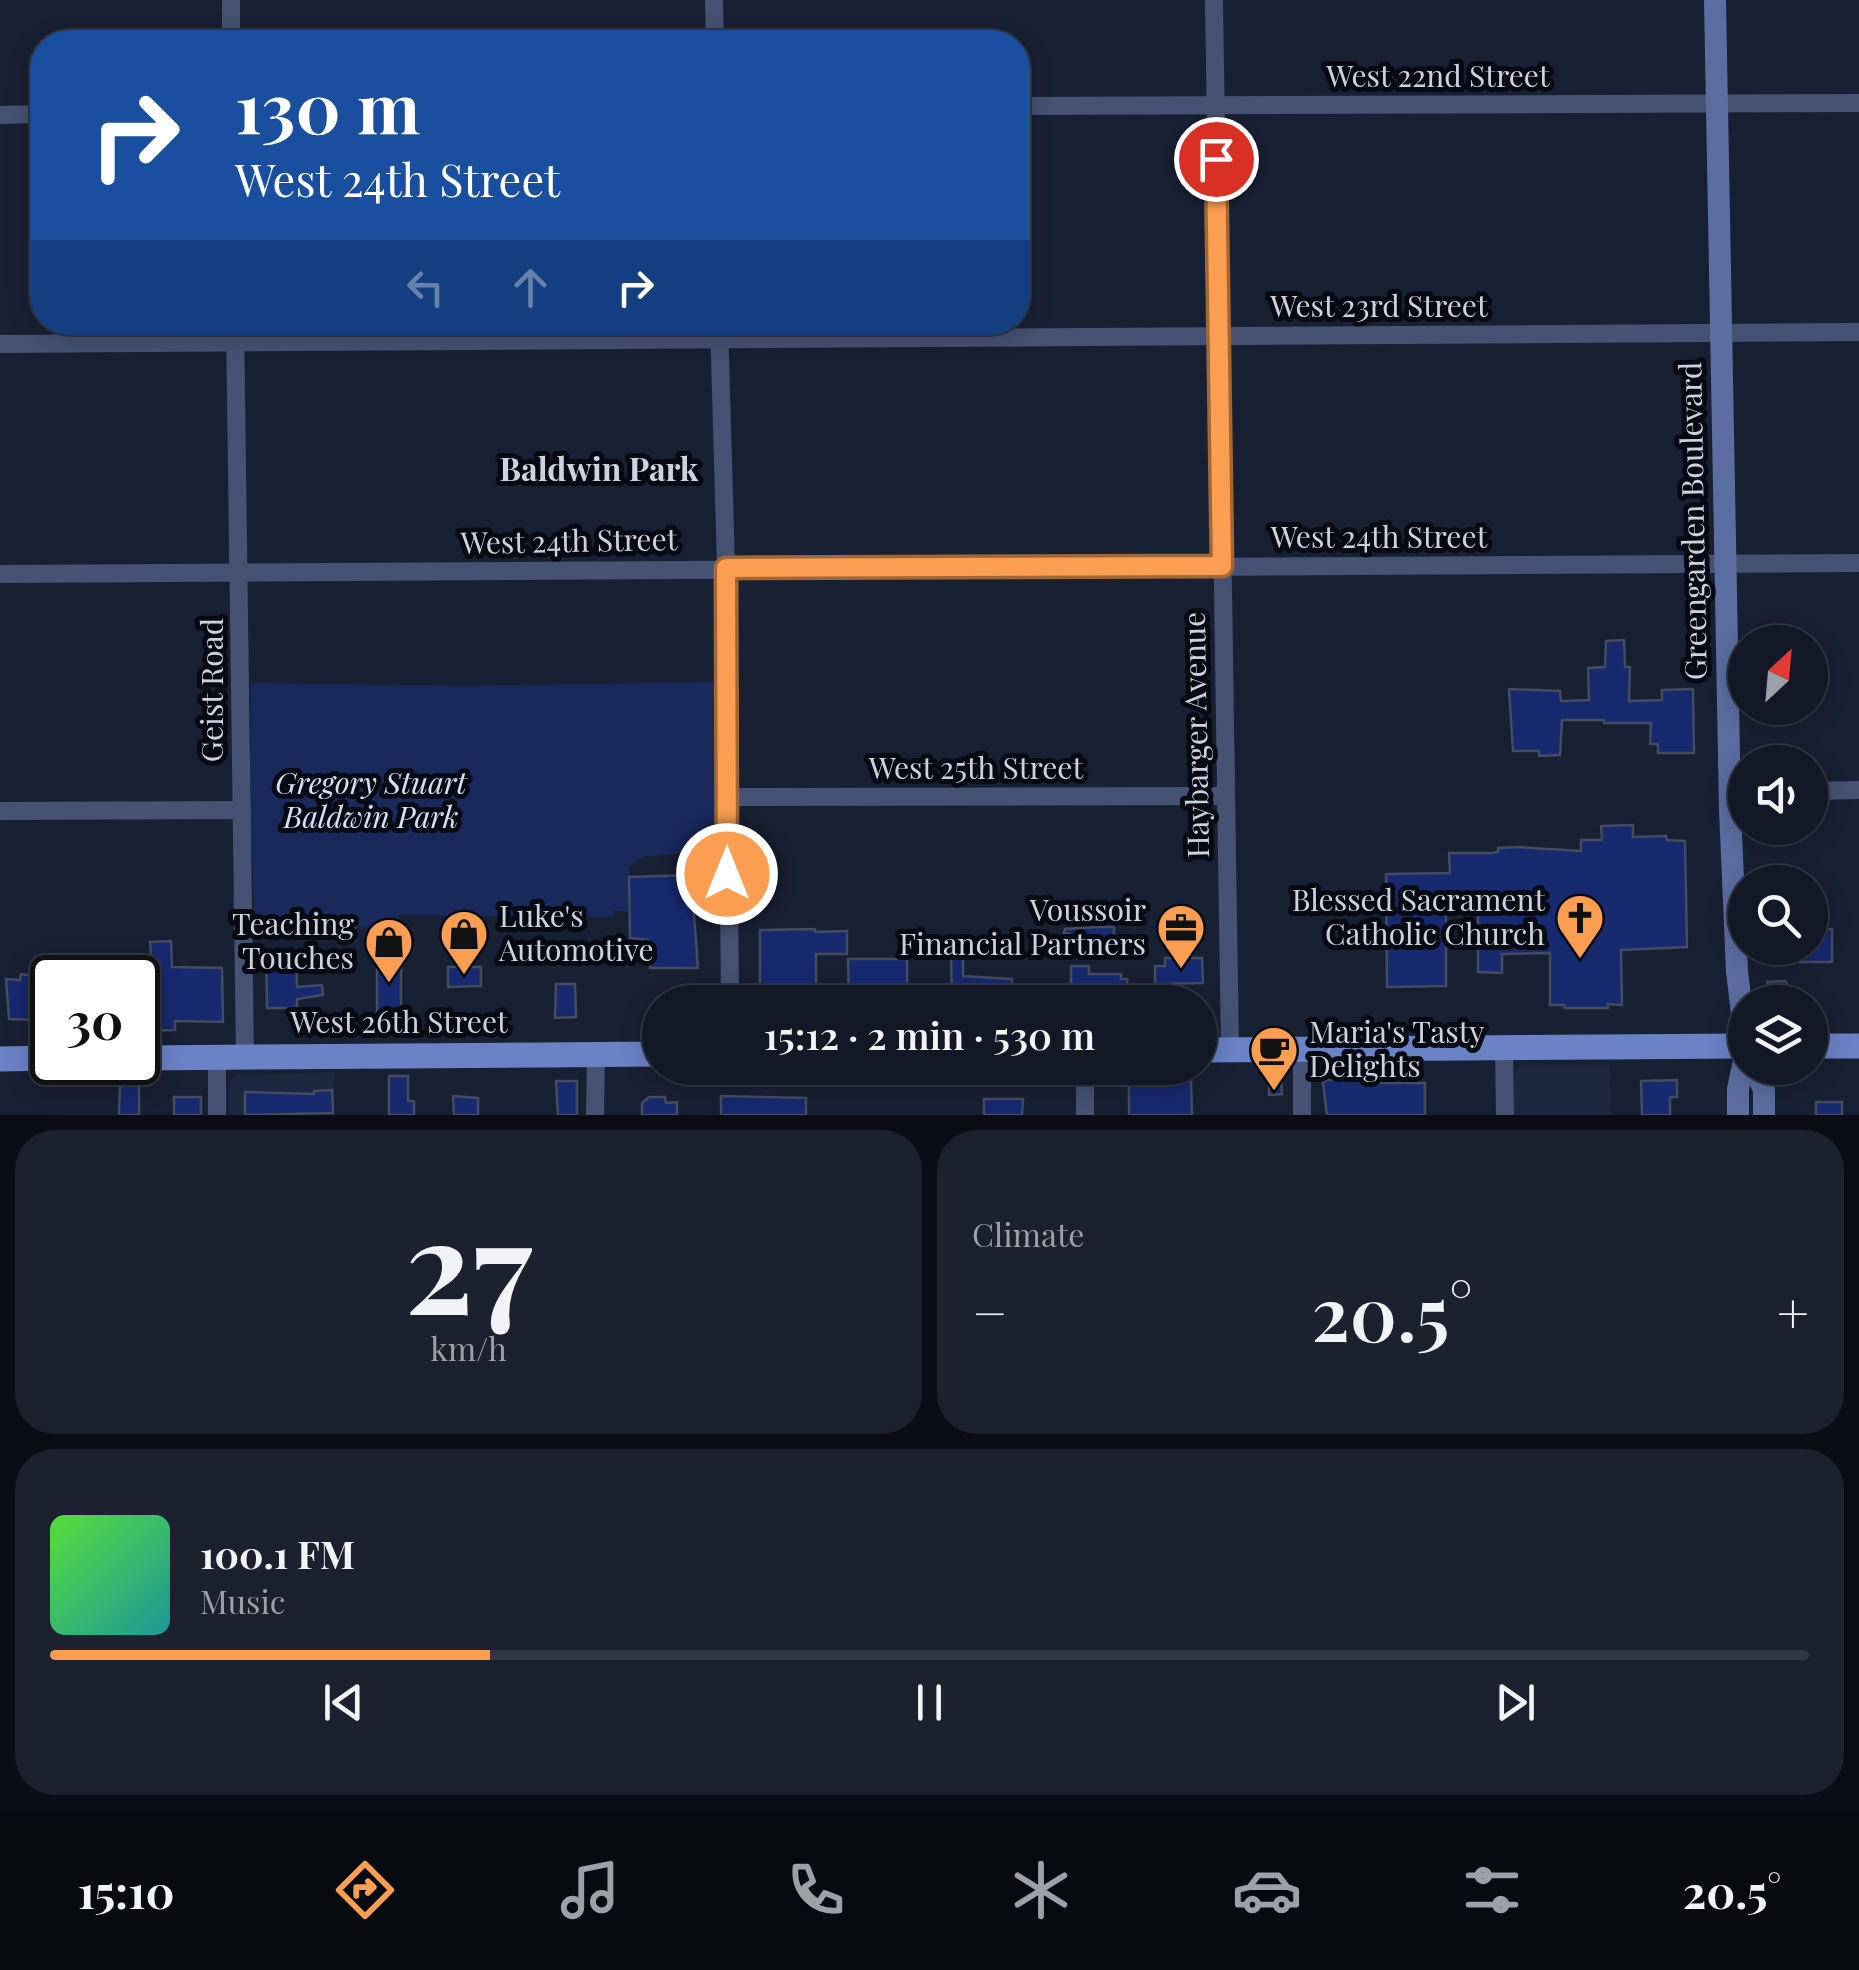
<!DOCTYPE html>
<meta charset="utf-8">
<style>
body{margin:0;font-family:"Playfair Display",serif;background:#1b212e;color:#f1f3f6;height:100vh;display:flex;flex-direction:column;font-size:38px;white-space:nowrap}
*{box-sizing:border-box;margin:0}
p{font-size:32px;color:#9ca0a7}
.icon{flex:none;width:55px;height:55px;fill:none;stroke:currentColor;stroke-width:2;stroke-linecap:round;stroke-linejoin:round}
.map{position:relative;height:1115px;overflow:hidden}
.side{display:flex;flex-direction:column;gap:15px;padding:15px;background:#0a0d15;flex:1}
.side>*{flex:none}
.hud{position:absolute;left:30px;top:30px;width:1000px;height:305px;border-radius:40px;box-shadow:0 5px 25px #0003,0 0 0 2px #313743;background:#1a4fa0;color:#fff;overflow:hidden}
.needle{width:65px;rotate:26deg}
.buttons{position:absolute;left:1728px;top:625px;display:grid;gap:20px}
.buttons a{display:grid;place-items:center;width:100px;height:100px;border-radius:50%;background:#121826;box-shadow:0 5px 25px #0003,0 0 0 2px #313743;font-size:50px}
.speed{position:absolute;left:30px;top:955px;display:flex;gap:20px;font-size:50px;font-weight:700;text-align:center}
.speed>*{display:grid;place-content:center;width:130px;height:130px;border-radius:50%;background:#121826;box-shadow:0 5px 25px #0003,0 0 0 2px #313743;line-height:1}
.speed .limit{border:5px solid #111;border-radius:15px;background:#fff;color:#111}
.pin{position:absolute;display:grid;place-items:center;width:85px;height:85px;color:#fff;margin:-42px;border:5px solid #fff;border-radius:50%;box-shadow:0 2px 10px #0007}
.me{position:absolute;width:110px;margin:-55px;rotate:0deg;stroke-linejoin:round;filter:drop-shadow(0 0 8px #0008)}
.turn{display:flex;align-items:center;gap:35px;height:210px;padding:0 40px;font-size:45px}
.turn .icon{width:130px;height:130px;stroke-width:2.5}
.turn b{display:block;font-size:70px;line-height:85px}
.lanes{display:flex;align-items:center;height:95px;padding:0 40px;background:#0003;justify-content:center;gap:50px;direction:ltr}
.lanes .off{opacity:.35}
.big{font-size:75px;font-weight:600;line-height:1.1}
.side .card{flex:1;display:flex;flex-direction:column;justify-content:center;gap:15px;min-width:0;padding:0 35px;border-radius:40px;background:#1b212e}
.side .dial{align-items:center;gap:0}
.dial b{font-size:130px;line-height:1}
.song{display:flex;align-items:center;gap:30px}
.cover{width:120px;height:120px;border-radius:15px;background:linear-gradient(135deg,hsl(110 70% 55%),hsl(180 70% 35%))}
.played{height:10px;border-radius:5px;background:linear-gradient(90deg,#fb9e51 25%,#313743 25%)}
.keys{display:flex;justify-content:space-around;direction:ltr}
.heat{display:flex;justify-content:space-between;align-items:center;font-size:55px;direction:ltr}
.side .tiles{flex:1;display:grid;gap:15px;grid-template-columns:1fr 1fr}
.card:last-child{grid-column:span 2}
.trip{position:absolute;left:642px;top:985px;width:575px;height:100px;border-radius:50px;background:#121826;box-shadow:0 5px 25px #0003,0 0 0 2px #313743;font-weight:600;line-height:100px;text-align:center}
.menu{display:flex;height:160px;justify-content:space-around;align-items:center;background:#070a0f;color:#9ca0a7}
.menu .icon{width:70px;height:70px}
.menu .active{color:#fb9e51}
.menu b{font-size:45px;color:#f1f3f6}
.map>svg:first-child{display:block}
.built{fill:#1d2740}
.green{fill:#19295c}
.building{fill:#17296f;stroke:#434c61;stroke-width:2.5}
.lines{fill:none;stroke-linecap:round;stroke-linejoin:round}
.street{stroke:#465273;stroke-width:18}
.secondary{stroke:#5a6ea1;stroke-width:22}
.primary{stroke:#6a83c6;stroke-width:25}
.route-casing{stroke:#a36735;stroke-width:25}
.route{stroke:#fb9e51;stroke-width:18}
.labels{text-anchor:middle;stroke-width:10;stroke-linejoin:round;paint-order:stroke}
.street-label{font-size:30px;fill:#ccd2df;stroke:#070a12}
.park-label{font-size:30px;font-style:italic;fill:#d7e0f6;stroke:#070a12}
.poi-label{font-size:30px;fill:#ccd2df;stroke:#070a12;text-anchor:end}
.neighbourhood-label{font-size:32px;font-weight:bold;fill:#ccd2df;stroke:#070a12}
</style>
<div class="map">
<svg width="1859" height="1115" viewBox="0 0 1859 1115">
<rect width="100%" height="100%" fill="#182033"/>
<!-- built -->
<g class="built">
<polygon points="1520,1065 1610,1065 1611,1115 1514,1115 1514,1074"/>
<polygon points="335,1072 334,1115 229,1115 229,1082 235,1075"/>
</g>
<!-- green -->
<polygon class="green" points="718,682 719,834 703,851 643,857 630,866 628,912 614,911 613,917 399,915 399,928 255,927 250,811 251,683 466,686"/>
<!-- building -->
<g class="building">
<polygon points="1624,640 1625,667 1630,667 1629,701 1662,700 1662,690 1693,689 1694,753 1658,753 1658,744 1650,744 1651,723 1604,723 1604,720 1562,720 1560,755 1539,756 1539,751 1513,751 1509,689 1560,691 1561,701 1589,700 1588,668 1605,667 1606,641"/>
<polygon points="1633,825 1633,837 1666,836 1667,840 1685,841 1687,947 1621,950 1622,1005 1608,1004 1608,1008 1565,1008 1564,1005 1550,1005 1550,953 1502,954 1502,973 1478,972 1478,904 1446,904 1446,986 1387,987 1386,874 1450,873 1449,853 1492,853 1498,852 1498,848 1518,847 1581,851 1581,840 1602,840 1601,826"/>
<polygon points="691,875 698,968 650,968 648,940 630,938 629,877"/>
<polygon points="1099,927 1114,927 1114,943 1089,940 1089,943 1070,943 1070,934 1064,933 1065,929"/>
<polygon points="335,928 355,928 355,941 336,941"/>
<polygon points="815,929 815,932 847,931 847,954 816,954 816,1002 760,1002 760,930"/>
<polygon points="1810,929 1832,929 1832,962 1783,962 1782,948 1810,948"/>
<polygon points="171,941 172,967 222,968 223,1022 175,1021 175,1030 138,1031 138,993 140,994 141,980 146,980 146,955 151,955 150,942"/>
<rect x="377" y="942" width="24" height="77"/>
<polygon points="1172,947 1191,947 1192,958 1202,958 1203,983 1155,984 1155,966 1165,966 1165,958 1173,958"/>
<polygon points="296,952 297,987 322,985 323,995 297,999 297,1008 267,1008 266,953"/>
<polygon points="951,957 963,958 963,976 1012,979 1013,1002 959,1002 959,997 952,997"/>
<polygon points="848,959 907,959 907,1002 849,1002"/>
<polygon points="1071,966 1089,966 1089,974 1121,974 1121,979 1127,979 1128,1002 1071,1002"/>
<polygon points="448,967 481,967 481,986 448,987"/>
<polygon points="21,974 52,979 52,999 36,999 36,1020 9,1019 6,979 20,980"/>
<polygon points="1785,981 1796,1002 1777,1002 1767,982"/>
<polygon points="556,984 575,984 576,1017 555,1018"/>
<polygon points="389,1076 408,1076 408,1101 414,1101 414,1115 389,1115"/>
<polygon points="1269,1076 1281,1076 1282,1094 1269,1095"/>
<polygon points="1369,1079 1369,1083 1425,1083 1425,1115 1327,1115 1323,1083 1326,1080"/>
<polygon points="1677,1080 1677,1097 1670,1097 1670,1115 1642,1115 1641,1081"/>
<polygon points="556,1081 577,1081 577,1115 558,1115"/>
<polygon points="1191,1081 1192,1115 1129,1115 1129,1082"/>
<polygon points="139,1084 139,1115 119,1115 120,1085"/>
<polygon points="332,1090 333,1113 245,1115 245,1092 314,1094 314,1091"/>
<polygon points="453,1096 478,1098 478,1115 454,1115"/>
<polygon points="721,1096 806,1098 806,1115 721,1115"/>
<rect x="174" y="1097" width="27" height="18"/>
<polygon points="649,1097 665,1097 666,1103 677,1102 677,1115 642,1115 642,1103"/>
<polygon points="984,1099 1023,1099 1022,1115 984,1115"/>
<rect x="1816" y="1102" width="26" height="13"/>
</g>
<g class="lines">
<!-- street -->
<g class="street">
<polyline points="231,0 231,42"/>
<polyline points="714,0 715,42"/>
<polyline points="1214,0 1230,1050"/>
<polyline points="1018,106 1859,103"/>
<polyline points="0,115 42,114"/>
<polyline points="235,322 245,1057"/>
<polyline points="719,322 726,567 730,1002"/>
<polyline points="0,344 1859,332"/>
<polyline points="0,574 1859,563"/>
<polyline points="1810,791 1859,790"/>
<polyline points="726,797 1226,796"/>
<polyline points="0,811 242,810"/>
<polyline points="1504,1048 1505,1115"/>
<polyline points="1302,1050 1302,1115"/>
<polyline points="217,1057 217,1115"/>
<polyline points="595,1115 596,1054"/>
<polyline points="1085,1115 1085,1068"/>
</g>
<!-- secondary -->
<g class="secondary">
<polyline points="1715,0 1730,810 1737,971 1745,1039"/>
<polyline points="1755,1068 1764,1090 1764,1115"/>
<polyline points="1738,1115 1738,1089 1745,1056"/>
</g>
<!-- primary -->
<g class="primary">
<polyline points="1810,1046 1859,1046"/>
<polyline points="1200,1050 1745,1046"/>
<polyline points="138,1058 660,1054"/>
<polyline points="0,1059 52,1058"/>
</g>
</g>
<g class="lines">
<!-- route casing -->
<g class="route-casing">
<polyline id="route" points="727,874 726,568 1222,566 1216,159"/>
</g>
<!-- route -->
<use href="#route" class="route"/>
</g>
<!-- icons -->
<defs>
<g id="church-pin" transform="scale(2.5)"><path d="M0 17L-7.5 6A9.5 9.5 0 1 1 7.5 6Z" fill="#fb9e51" stroke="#070a12"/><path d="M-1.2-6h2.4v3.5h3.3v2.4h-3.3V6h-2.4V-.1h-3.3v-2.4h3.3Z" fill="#111"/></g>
<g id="office-pin" transform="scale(2.5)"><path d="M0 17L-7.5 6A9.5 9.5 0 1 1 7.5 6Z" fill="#fb9e51" stroke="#070a12"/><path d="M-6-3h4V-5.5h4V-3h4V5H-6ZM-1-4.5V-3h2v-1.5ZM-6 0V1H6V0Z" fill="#111"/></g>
<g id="shop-pin" transform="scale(2.5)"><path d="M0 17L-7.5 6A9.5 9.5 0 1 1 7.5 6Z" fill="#fb9e51" stroke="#070a12"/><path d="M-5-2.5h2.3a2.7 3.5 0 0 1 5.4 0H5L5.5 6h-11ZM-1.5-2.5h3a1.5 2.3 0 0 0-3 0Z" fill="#111"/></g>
<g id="cafe-pin" transform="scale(2.5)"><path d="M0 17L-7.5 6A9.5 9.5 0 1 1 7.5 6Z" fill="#fb9e51" stroke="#070a12"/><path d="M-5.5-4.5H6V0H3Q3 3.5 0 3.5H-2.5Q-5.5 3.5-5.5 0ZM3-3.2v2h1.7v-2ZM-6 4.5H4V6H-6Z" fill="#111"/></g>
</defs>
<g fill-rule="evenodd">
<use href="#church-pin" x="1580" y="918"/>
<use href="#office-pin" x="1181" y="928"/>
<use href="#shop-pin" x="464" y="934"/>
<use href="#shop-pin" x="389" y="942"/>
<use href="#cafe-pin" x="1274" y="1050"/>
</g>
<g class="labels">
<!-- street labels -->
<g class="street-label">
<text x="1438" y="87">West 22nd Street</text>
<text x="1379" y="317">West 23rd Street</text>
<text transform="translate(1694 521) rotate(-91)" y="10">Greengarden Boulevard</text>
<text x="1379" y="548">West 24th Street</text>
<text transform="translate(569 542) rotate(-1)" y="10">West 24th Street</text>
<text transform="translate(213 690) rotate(-90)" y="10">Geist Road</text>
<text transform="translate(1197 735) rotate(-91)" y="10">Haybarger Avenue</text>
<text x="976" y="779">West 25th Street</text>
<text x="399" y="1033">West 26th Street</text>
</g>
<!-- park labels -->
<g class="park-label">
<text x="371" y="794">Gregory Stuart<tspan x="371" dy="34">Baldwin Park</tspan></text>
</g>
<!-- poi labels -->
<g class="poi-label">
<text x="1545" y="911">Blessed Sacrament<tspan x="1545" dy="34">Catholic Church</tspan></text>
<text x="1146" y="921">Voussoir<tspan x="1146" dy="34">Financial Partners</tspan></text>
<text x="499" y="927" text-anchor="start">Luke's<tspan x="499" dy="34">Automotive</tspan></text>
<text x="354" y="935">Teaching<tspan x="354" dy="34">Touches</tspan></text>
<text x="1309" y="1043" text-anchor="start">Maria's Tasty<tspan x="1309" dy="34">Delights</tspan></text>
</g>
<!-- neighbourhood labels -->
<g class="neighbourhood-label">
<text x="599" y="481">Baldwin Park</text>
</g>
</g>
</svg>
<div class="buttons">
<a><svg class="needle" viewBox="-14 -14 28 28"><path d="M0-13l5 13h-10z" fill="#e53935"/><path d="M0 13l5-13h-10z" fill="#9ca0a7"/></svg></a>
<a><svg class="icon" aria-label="sound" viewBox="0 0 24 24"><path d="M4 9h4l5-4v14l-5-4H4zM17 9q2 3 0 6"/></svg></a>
<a><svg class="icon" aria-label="search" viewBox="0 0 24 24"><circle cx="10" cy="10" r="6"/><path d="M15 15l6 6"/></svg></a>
<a><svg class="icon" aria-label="layers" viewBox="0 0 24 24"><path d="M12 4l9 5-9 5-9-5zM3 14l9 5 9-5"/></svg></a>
</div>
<div class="speed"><div class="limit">30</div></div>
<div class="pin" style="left:1216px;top:159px;background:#d93025"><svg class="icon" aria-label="arrive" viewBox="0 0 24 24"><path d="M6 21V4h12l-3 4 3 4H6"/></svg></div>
<svg class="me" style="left:727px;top:874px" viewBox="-20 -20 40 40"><circle r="17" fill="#fb9e51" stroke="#fff" stroke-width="3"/><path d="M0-11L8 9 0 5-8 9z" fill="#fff"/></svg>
<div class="trip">15:12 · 2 min · 530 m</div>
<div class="hud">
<div class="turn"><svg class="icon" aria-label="right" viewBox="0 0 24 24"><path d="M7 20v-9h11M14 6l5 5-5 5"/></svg><div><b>130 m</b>West 24th Street</div></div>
<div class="lanes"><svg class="icon off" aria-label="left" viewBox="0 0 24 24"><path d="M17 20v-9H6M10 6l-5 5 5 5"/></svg><svg class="icon off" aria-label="ahead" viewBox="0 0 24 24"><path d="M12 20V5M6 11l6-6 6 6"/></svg><svg class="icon" aria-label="right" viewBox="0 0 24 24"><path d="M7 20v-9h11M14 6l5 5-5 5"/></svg></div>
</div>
</div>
<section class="side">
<div class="tiles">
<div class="card dial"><b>27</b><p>km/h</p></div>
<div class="card"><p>Climate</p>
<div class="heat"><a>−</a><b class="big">20.5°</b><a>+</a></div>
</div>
<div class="card">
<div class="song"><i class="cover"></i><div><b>100.1 FM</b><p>Music</p></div></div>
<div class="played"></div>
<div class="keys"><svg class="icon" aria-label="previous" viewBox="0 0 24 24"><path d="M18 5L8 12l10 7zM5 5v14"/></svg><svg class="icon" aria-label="pause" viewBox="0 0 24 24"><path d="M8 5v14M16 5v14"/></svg><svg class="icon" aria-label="next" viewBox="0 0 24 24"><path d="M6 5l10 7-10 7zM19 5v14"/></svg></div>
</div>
</div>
</section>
<nav class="menu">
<b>15:10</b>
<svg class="icon active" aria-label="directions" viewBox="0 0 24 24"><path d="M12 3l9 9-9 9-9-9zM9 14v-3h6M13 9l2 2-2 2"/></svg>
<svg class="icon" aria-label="music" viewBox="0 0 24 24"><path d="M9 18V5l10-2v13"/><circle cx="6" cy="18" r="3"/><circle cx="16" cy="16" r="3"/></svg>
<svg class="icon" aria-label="phone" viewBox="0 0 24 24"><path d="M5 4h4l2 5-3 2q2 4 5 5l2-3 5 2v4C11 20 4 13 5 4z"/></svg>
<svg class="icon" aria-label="climate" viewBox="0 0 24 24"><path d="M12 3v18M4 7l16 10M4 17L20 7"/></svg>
<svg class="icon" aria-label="car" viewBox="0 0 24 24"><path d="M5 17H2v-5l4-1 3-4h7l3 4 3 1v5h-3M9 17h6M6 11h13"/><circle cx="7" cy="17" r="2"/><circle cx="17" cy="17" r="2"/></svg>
<svg class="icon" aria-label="filters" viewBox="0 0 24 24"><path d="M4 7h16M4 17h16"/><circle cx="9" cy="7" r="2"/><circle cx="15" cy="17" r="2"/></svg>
<b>20.5°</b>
</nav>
